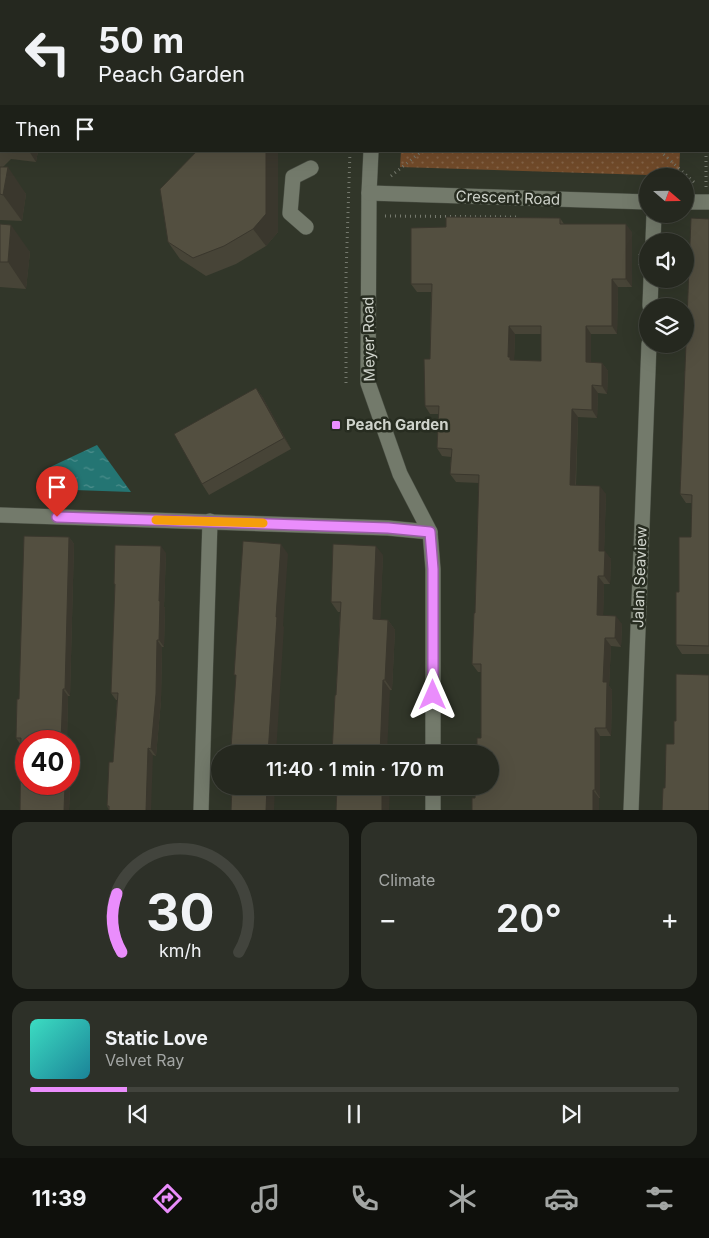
<!DOCTYPE html>
<meta charset="utf-8">
<style>
body{margin:0;font-family:Inter,sans-serif;background:#2d3028;color:#f1f3f6;height:100vh;display:flex;flex-direction:column;font-size:19px;white-space:nowrap}
*{box-sizing:border-box;margin:0}
p{font-size:16px;color:#a3a6a4}
.icon{flex:none;width:28px;height:28px;fill:none;stroke:currentColor;stroke-width:2;stroke-linecap:round;stroke-linejoin:round}
.map{position:relative;height:810px;overflow:hidden}
.side{display:flex;flex-direction:column;gap:12px;padding:12px;background:#141611;flex:1}
.side>*{flex:none}
.top-card{position:absolute;left:0px;top:0px;width:710px;height:152px;box-shadow:0 5px 20px #0002,0 0 0 1px #42443d;background:#25281f;color:#f1f3f6;overflow:hidden}
.needle{width:32px;rotate:110deg}
.fabs{position:absolute;left:639px;top:168px;display:grid;gap:10px}
.fabs a{display:grid;place-items:center;width:55px;height:55px;border-radius:50%;background:#25281f;box-shadow:0 5px 20px #0002,0 0 0 1px #42443d;font-size:25px}
.speed{position:absolute;left:15px;top:730px;display:flex;gap:10px;font-size:25px;font-weight:700;text-align:center}
.speed>*{display:grid;place-content:center;width:65px;height:65px;border-radius:50%;background:#25281f;box-shadow:0 5px 20px #0002,0 0 0 1px #42443d;line-height:1}
.speed .limit{border:8px solid #d22;background:#fff;color:#111}
.pin{position:absolute;display:grid;place-items:center;width:42px;height:42px;color:#fff;margin:-51px -21px;border-radius:50% 50% 50% 0;rotate:-45deg;box-shadow:0 0 5px #0007}
.pin .icon{rotate:45deg}
.me{position:absolute;width:55px;margin:-28px;rotate:0deg;stroke-linejoin:round;filter:drop-shadow(0 0 4px #0008)}
.turn{display:flex;align-items:center;gap:18px;height:105px;padding:0 15px;font-size:22px}
.turn .icon{width:65px;height:65px;stroke-width:2.5}
.turn b{display:block;font-size:35px;line-height:42px}
.then{display:flex;align-items:center;height:48px;padding:0 15px;background:#0003;gap:10px;font-size:19px}
.big{font-size:38px;font-weight:600;line-height:1.1}
.side .card{flex:1;display:flex;flex-direction:column;justify-content:center;gap:8px;min-width:0;padding:0 18px;border-radius:15px;background:#2d3028}
.side .dial{align-items:center;gap:0}
.dial svg{height:130px;overflow:visible;fill:none;stroke:#42443d;stroke-width:7;stroke-linecap:round;text-anchor:middle}
.dial text{fill:#f1f3f6;stroke:none}
.song{display:flex;align-items:center;gap:15px}
.cover{width:60px;height:60px;border-radius:8px;background:linear-gradient(135deg,hsl(170 70% 55%),hsl(190 70% 35%))}
.played{height:5px;border-radius:2px;background:linear-gradient(90deg,#ea8dfc 15%,#42443d 15%)}
.keys{display:flex;justify-content:space-around;direction:ltr}
.heat{display:flex;justify-content:space-between;align-items:center;font-size:28px;direction:ltr}
.side .tiles{flex:1;display:grid;gap:12px;grid-template-columns:1fr 1fr}
.card:last-child{grid-column:span 2}
.trip{position:absolute;left:211px;top:745px;width:288px;height:50px;border-radius:25px;background:#25281f;box-shadow:0 5px 20px #0002,0 0 0 1px #42443d;font-weight:600;line-height:50px;text-align:center}
.dock{display:flex;height:80px;justify-content:space-around;align-items:center;background:#0f100c;color:#a3a6a4}
.dock .icon{width:35px;height:35px}
.dock .current{color:#ea8dfc}
.dock b{font-size:22px;color:#f1f3f6}
.map>svg:first-child{display:block}
.park{fill:url(#park-dots)}
.water{fill:url(#water-ripples)}
.lines{fill:none;stroke-linecap:round;stroke-linejoin:round}
.minor-casing{stroke:#4c5146;stroke-width:16}
.path{stroke:#75796e;stroke-width:3;stroke-dasharray:1 4;stroke-linecap:butt}
.minor{stroke:#737a6b;stroke-width:15}
.wall{fill:#474437;fill-rule:evenodd}
.shaded-wall{fill:#3a372d}
.building{fill:#534f40;stroke:#3a372d;fill-rule:evenodd}
.route-casing{stroke:#985ca4;stroke-width:12}
.route{stroke:#ea8dfc;stroke-width:9}
.slow{stroke:#f59e0b;stroke-width:9}
.poi-dot{fill:#ea8dfc;stroke:#272c20;stroke-width:2}
.labels{text-anchor:middle;stroke-width:5;stroke-linejoin:round;paint-order:stroke}
.street-label{font-size:15px;fill:#cfd3cb;stroke:#272c20}
.poi-label{font-size:15px;font-weight:bold;fill:#cfd3cb;stroke:#272c20;text-anchor:start}
</style>
<div class="map">
<svg width="709" height="811" viewBox="0 0 709 811">
<defs>
<pattern id="park-dots" width="8" height="8" patternUnits="userSpaceOnUse" patternTransform="scale(1.25)"><rect width="8" height="8" fill="#724b2a"/><path d="M2 2h.1M6 6h.1" fill="none" stroke="#856448" stroke-width="1.8" stroke-linecap="round"/></pattern>
<pattern id="water-ripples" width="26" height="14" patternUnits="userSpaceOnUse" patternTransform="scale(1.25)"><rect width="26" height="14" fill="#247573"/><path d="M2 4q2-2 4 0t4 0M15 11q2-2 4 0t4 0" fill="none" stroke="#4d8e8c"/></pattern>
</defs>
<rect width="100%" height="100%" fill="#313629"/>
<!-- park -->
<g class="park">
<rect x="406" y="0" width="279" height="1"/>
<polygon points="401,151 680,151 679,176 400,167"/>
</g>
<!-- water -->
<polygon class="water" points="97,445 131,492 46,489 46,469"/>
<g class="lines">
<!-- minor casing -->
<g class="minor-casing">
<g id="minor">
<polyline points="379,1 379,0"/>
<polyline points="371,151 369,193 368,383 400,474 430,532 433,569 433,754"/>
<polyline points="369,193 648,202"/>
<polyline points="685,202 709,202"/>
<polyline points="306,227 290,213 293,177 311,168"/>
<polyline points="653,241 654,214"/>
<polyline points="650,306 651,279"/>
<polyline points="0,515 388,528 430,532"/>
<polyline points="433,786 433,811"/>
<polyline points="201,811 210,521"/>
<polyline points="631,811 649,344"/>
</g>
</g>
<!-- path -->
<g class="path">
<polyline points="468,0 469,1"/>
<polyline points="708,1 708,0"/>
<polyline points="660,151 696,184"/>
<polyline points="706,151 706,187"/>
<polyline points="391,176 422,151"/>
<polyline points="385,216 518,217"/>
<polyline points="640,265 640,252"/>
<polyline points="346,383 346,275 350,151"/>
</g>
<!-- minor -->
<use href="#minor" class="minor"/>
</g>
<!-- wall -->
<g class="wall">
<polygon points="0,98 1,98 1,151 38,151 36,162 11,159 3,167 26,194 22,221 0,220"/>
<polygon points="197,151 278,151 278,232 266,246 236,264 206,276 180,259 168,242"/>
<path d="M560,218l4,6 68,8v55h-14l-1,47h-26v29h11l6,8 -1,23 -9,-1 -1,25 -19,-1 -2,68 30,9 -2,57 7,8 -1,25h-6l-1,32 19,8 -1,23 -10,-1 -2,40 3,4 -1,46h-11v62h-125l6,-60v-66h-3l-6,-8 3,-51 4,-130 -23,-1 -6,-8 1,-17 -9,-1 -5,-8 2,-34h-9l-5,-8 5,-47 1,-67h-14l-6,-8 35,-57zM515,334h26v27l-27,-1z"/>
<polygon points="709,219 709,654 682,654 676,645 679,592 691,537 692,503 686,503 680,494"/>
<polygon points="0,224 30,252 26,289 0,287"/>
<polygon points="256,388 263,398 291,449 209,495 202,484"/>
<polygon points="69,537 74,544 70,696 68,696 67,741 26,741 69,784 69,761 71,764 69,811 20,811 21,745 16,738"/>
<polygon points="166,553 164,607 165,608 164,647 162,647 161,701 156,756 153,755 109,810 107,806 113,762 117,700 116,700 111,693 115,585 114,584"/>
<polygon points="383,555 380,619 388,620 395,630 392,690 336,695 340,612 338,612 331,602"/>
</g>
<!-- shaded-wall -->
<g class="shaded-wall">
<polygon points="269,0 282,0 282,1 268,1"/>
<polygon points="29,151 38,151 36,162"/>
<polygon points="266,151 278,151 278,232 266,246 253,229"/>
<polygon points="8,167 26,194 22,221 3,195"/>
<polygon points="626,224 632,232 632,287 626,279"/>
<polygon points="11,225 30,252 26,289 8,262"/>
<polygon points="612,279 618,287 617,334 612,326"/>
<polygon points="509,326 515,334 514,363 516,366 508,357"/>
<polygon points="586,326 591,334 591,371 586,362"/>
<polygon points="602,363 608,371 607,394 602,386"/>
<polygon points="592,385 598,393 597,418 592,410"/>
<polygon points="256,388 263,398 291,449 284,438"/>
<polygon points="572,409 578,417 575,493 570,485"/>
<polygon points="600,486 606,494 604,559 599,551"/>
<polygon points="69,537 74,544 70,696 65,689"/>
<polygon points="281,544 288,554 283,626 284,627 276,754 268,754 276,617"/>
<polygon points="161,546 166,553 164,607 165,608 164,647 159,640 159,601"/>
<polygon points="376,546 383,555 380,629 373,619"/>
<polygon points="605,551 611,559 610,584 604,576"/>
<polygon points="598,576 604,584 603,624 597,615"/>
<polygon points="616,616 622,624 621,647 615,638"/>
<polygon points="388,620 395,630 392,690 385,680"/>
<polygon points="605,638 611,646 609,686 612,690 611,736 606,728 603,682"/>
<polygon points="157,640 162,647 161,701 156,756 151,749"/>
<polygon points="383,680 390,690 387,754 380,754"/>
<polygon points="63,689 68,696 67,741 61,741"/>
<polygon points="595,728 600,736 600,798 595,790"/>
<polygon points="148,748 153,755 151,811 146,811"/>
<polygon points="69,761 71,764 69,811 64,811 65,784 69,784"/>
<polygon points="267,786 275,786 274,811 266,811"/>
<polygon points="382,786 390,786 389,811 382,811"/>
<polygon points="593,790 599,798 599,811 593,811"/>
</g>
<!-- building -->
<g class="building">
<polygon points="200,0 269,0 268,1 200,1"/>
<rect x="0" y="98" width="1" height="36"/>
<polygon points="197,151 266,151 266,214 253,229 224,246 193,258 168,242 160,189"/>
<polygon points="0,167 8,167 3,195 0,194"/>
<path d="M446,217l114,1v6h66v55h-14v47h-26v36l16,1v23l-10,-1v25l-20,-1 -2,76 30,1 -1,65h6l-1,25h-6l-1,39 19,1 -1,22h-10l-2,44h4l-1,46h-11v62h-2v21h-121v-13h3l1,-12h14v-32h-13v-16h4v-74h-9l2,-51h1l4,-138 -29,-1 2,-25 -15,-1 2,-42h-14l-1,-47h6l2,-75h-21v-56l35,-1zM509,326h32v35l-31,-1v-3h-2z"/>
<polygon points="691,218 709,219 709,646 676,645 676,592 679,592 679,537 691,537 692,495 680,494"/>
<polygon points="0,224 11,225 8,262 0,262"/>
<polygon points="256,388 284,438 202,484 174,434"/>
<polygon points="24,536 69,537 65,689 63,689 61,741 26,741 26,784 65,784 64,811 20,811 21,738 16,738 17,699 19,699"/>
<polygon points="243,541 281,544 276,617 277,617 268,754 233,754 233,748 231,748 236,675 234,675"/>
<polygon points="333,544 376,546 373,619 388,620 385,680 383,680 380,754 332,753 335,695 336,695 341,602 331,602"/>
<polygon points="115,545 161,546 159,601 160,601 159,640 157,640 156,694 151,749 148,748 146,811 109,811 109,806 107,806 109,762 113,762 118,693 111,693 115,584 114,584"/>
<polygon points="676,674 709,675 709,811 662,811 663,788 665,788 666,744 674,744 674,721 676,721"/>
<polygon points="232,786 267,786 266,811 231,811"/>
<polygon points="337,786 382,786 382,811 336,811"/>
</g>
<g class="lines">
<!-- route casing -->
<g class="route-casing">
<polyline id="route" points="57,517 388,528 430,532 433,569 433,695"/>
</g>
<!-- route -->
<use href="#route" class="route"/>
<!-- slow -->
<polyline class="slow" points="156,520 263,523"/>
</g>
<!-- markers -->
<rect class="poi-dot" x="331" y="420" width="10" height="10" rx="2.5"/>
<g class="labels">
<!-- street labels -->
<g class="street-label">
<text transform="translate(508 198) rotate(2)" y="5">Crescent Road</text>
<text transform="translate(369 339) rotate(-91)" y="5">Meyer Road</text>
<text transform="translate(640 577) rotate(-88)" y="5">Jalan Seaview</text>
</g>
<!-- poi labels -->
<g class="poi-label">
<text x="346" y="430">Peach Garden</text>
</g>
</g>
</svg>
<div class="fabs">
<a><svg class="needle" viewBox="-14 -14 28 28"><path d="M0-13l5 13h-10z" fill="#e53935"/><path d="M0 13l5-13h-10z" fill="#a3a6a4"/></svg></a>
<a><svg class="icon" aria-label="sound" viewBox="0 0 24 24"><path d="M4 9h4l5-4v14l-5-4H4zM17 9q2 3 0 6"/></svg></a>
<a><svg class="icon" aria-label="layers" viewBox="0 0 24 24"><path d="M12 4l9 5-9 5-9-5zM3 14l9 5 9-5"/></svg></a>
</div>
<div class="speed"><div class="limit">40</div></div>
<div class="pin" style="left:57px;top:517px;background:#d93025"><svg class="icon" aria-label="arrive" viewBox="0 0 24 24"><path d="M6 21V4h12l-3 4 3 4H6"/></svg></div>
<svg class="me" style="left:433px;top:695px" viewBox="-20 -20 40 40"><path d="M0-17L14 15 0 8-14 15z" fill="#ea8dfc" stroke="#fff" stroke-width="4"/></svg>
<div class="trip">11:40 · 1 min · 170 m</div>
<div class="top-card">
<div class="turn"><svg class="icon" aria-label="left" viewBox="0 0 24 24"><path d="M17 20v-9H6M10 6l-5 5 5 5"/></svg><div><b>50 m</b>Peach Garden</div></div>
<div class="then">Then<svg class="icon" aria-label="arrive" viewBox="0 0 24 24"><path d="M6 21V4h12l-3 4 3 4H6"/></svg></div>
</div>
</div>
<section class="side">
<div class="tiles">
<div class="card dial"><svg viewBox="0 0 100 80">
<path d="M14 69A42 42 0 1 1 86 69"/>
<path d="M14 69A42 42 0 0 1 11 33" stroke="#ea8dfc"/>
<text x="50" y="56" font-size="32" font-weight="700">30</text>
<text x="50" y="72" font-size="11">km/h</text>
</svg></div>
<div class="card"><p>Climate</p>
<div class="heat"><a>−</a><b class="big">20°</b><a>+</a></div>
</div>
<div class="card">
<div class="song"><i class="cover"></i><div><b>Static Love</b><p>Velvet Ray</p></div></div>
<div class="played"></div>
<div class="keys"><svg class="icon" aria-label="previous" viewBox="0 0 24 24"><path d="M18 5L8 12l10 7zM5 5v14"/></svg><svg class="icon" aria-label="pause" viewBox="0 0 24 24"><path d="M8 5v14M16 5v14"/></svg><svg class="icon" aria-label="next" viewBox="0 0 24 24"><path d="M6 5l10 7-10 7zM19 5v14"/></svg></div>
</div>
</div>
</section>
<nav class="dock">
<b>11:39</b>
<svg class="icon current" aria-label="directions" viewBox="0 0 24 24"><path d="M12 3l9 9-9 9-9-9zM9 14v-3h6M13 9l2 2-2 2"/></svg>
<svg class="icon" aria-label="music" viewBox="0 0 24 24"><path d="M9 18V5l10-2v13"/><circle cx="6" cy="18" r="3"/><circle cx="16" cy="16" r="3"/></svg>
<svg class="icon" aria-label="phone" viewBox="0 0 24 24"><path d="M5 4h4l2 5-3 2q2 4 5 5l2-3 5 2v4C11 20 4 13 5 4z"/></svg>
<svg class="icon" aria-label="climate" viewBox="0 0 24 24"><path d="M12 3v18M4 7l16 10M4 17L20 7"/></svg>
<svg class="icon" aria-label="car" viewBox="0 0 24 24"><path d="M5 17H2v-5l4-1 3-4h7l3 4 3 1v5h-3M9 17h6M6 11h13"/><circle cx="7" cy="17" r="2"/><circle cx="17" cy="17" r="2"/></svg>
<svg class="icon" aria-label="filters" viewBox="0 0 24 24"><path d="M4 7h16M4 17h16"/><circle cx="9" cy="7" r="2"/><circle cx="15" cy="17" r="2"/></svg>
</nav>
